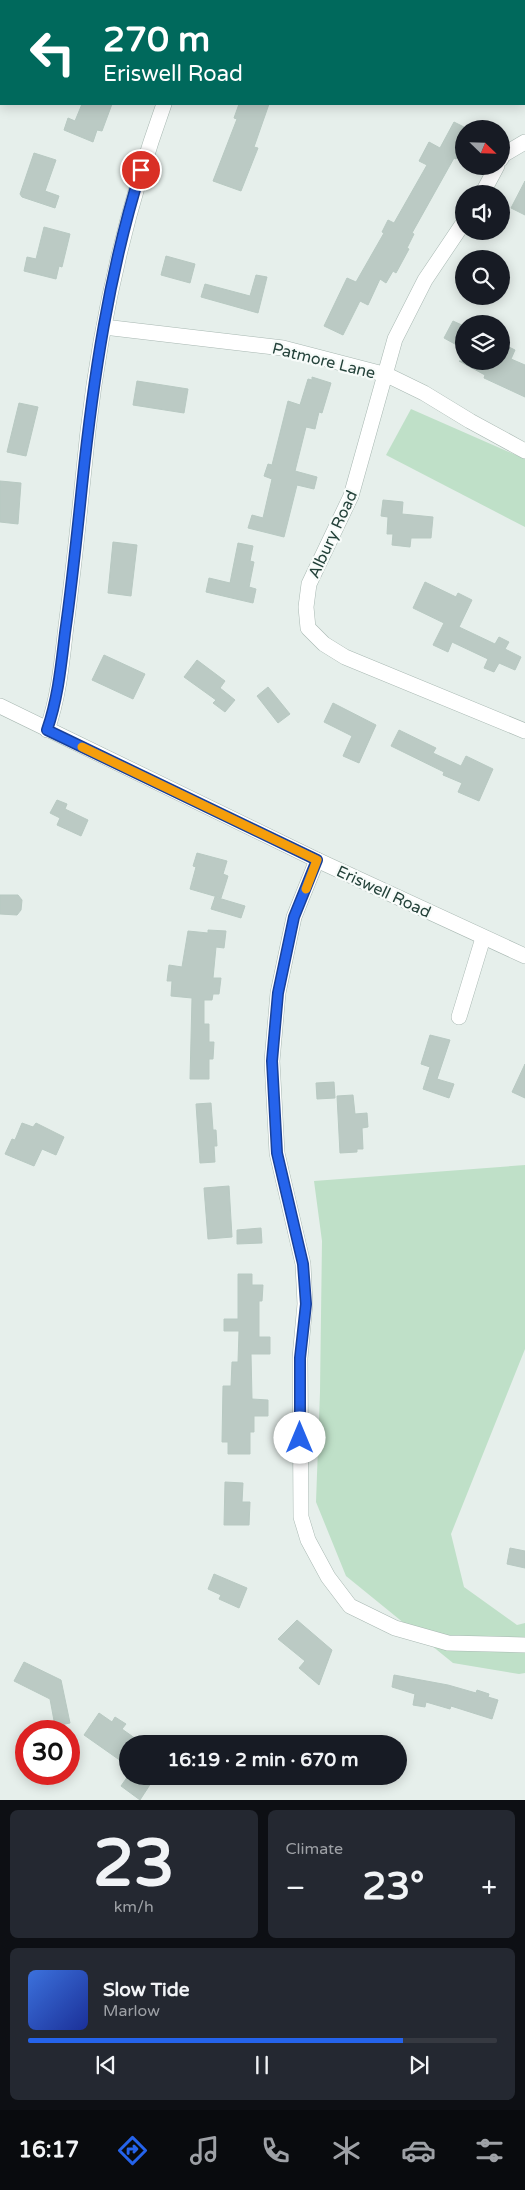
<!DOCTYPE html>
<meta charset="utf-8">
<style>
body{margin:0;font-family:"Varela Round",sans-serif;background:#242831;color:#f1f3f6;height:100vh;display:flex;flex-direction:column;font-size:19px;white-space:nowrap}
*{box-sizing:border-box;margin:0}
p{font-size:16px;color:#9ea1a6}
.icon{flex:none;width:28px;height:28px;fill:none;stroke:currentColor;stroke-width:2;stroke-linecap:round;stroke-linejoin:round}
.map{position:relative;height:1800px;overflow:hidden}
.details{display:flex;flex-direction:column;gap:10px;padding:10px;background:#0d0f14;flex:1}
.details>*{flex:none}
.hud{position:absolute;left:0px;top:0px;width:525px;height:105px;box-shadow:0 2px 12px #0003;background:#00695c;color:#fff;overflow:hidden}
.needle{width:32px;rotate:113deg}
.tools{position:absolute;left:455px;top:120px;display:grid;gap:10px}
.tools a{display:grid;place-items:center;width:55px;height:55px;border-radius:50%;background:#171b24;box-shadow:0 2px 12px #0003;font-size:25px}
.speed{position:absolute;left:15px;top:1720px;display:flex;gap:10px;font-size:25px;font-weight:700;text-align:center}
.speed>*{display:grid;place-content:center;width:65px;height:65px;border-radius:50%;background:#171b24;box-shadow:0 2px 12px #0003;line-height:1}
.speed .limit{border:8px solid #d22;background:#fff;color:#111}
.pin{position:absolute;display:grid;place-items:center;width:42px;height:42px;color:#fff;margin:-21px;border:2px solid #fff;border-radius:50%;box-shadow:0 1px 5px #0007}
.me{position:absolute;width:55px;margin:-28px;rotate:0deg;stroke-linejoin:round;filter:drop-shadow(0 0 4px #0008)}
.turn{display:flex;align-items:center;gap:18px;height:105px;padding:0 20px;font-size:22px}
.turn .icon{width:65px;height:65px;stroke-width:2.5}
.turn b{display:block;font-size:35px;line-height:42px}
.big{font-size:38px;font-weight:700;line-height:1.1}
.details .card{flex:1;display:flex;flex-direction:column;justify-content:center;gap:8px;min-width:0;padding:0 18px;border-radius:8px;background:#242831}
.details .dial{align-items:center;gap:0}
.dial b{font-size:65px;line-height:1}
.song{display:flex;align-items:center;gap:15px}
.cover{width:60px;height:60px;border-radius:8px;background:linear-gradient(135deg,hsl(220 70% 55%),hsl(230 70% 35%))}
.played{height:5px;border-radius:2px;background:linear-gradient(90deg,#2563eb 80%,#363941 80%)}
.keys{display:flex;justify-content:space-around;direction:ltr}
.heat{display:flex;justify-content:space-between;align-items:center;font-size:28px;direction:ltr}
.details .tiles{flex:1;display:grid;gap:10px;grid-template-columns:1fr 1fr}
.card:last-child{grid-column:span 2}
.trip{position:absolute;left:119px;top:1735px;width:288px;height:50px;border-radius:25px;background:#171b24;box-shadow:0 2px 12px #0003;font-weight:700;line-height:50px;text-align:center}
.dock{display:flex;height:80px;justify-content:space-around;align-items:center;background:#090b0e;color:#9ea1a6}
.dock .icon{width:35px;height:35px}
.dock .on{color:#2563eb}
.dock b{font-size:22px;color:#f1f3f6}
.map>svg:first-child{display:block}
.green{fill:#bfe0c8}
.building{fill:#bbcac4;stroke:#b8c9c2}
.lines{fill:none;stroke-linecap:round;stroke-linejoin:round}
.minor-casing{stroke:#a8b8b2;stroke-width:16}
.minor{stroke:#fff;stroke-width:15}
.route-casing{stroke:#184099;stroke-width:12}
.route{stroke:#2563eb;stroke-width:9}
.slow{stroke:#f59e0b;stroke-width:9}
.labels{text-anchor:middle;stroke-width:4.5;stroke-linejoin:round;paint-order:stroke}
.street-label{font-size:16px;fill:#24423a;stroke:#f7fbf9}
</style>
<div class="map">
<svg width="525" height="1800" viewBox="0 0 525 1800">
<rect width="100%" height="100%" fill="#e6efeb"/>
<!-- green -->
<g class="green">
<polygon points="411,409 525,459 525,527 386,455"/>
<polygon points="525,1165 525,1349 451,1534 464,1587 517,1625 525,1623 525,1673 519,1674 453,1663 346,1576 316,1502 320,1392 322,1241 314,1181"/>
</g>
<!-- building -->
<g class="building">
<polygon points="82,104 112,104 102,131 97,130 93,142 64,130 68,118 75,121"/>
<polygon points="239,104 269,104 254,147 258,148 241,191 213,181 237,119 234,118"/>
<polygon points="454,122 464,127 464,146 456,159 454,158 412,233 414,234 407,248 409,249 396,273 393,271 386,283 380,279 368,305 360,301 343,335 324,326 347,278 356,282 384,233 382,232 388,220 394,223 427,165 419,161 429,142 440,148"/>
<polygon points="34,153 56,160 45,191 59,196 55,208 22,197 20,194"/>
<polygon points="525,181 525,215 511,208"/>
<polygon points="44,227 70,234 62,267 59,266 56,279 24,271 27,257 36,259"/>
<polygon points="166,256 195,264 190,283 161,275"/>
<polygon points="256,275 267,277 258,313 201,297 205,284 250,296"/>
<polygon points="453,321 464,326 464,349 444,338"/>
<polygon points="501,343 515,350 511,359 525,365 525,397 484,378 485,375 459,361 501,361"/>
<polygon points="312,377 331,383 322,413 319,412 315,429 306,427 295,471 317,477 314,489 297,485 284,537 248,528 252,515 263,518 272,479 264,476 268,464 272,465 288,401 300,405 308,379 312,380"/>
<polygon points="137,381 188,389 184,413 133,405"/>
<polygon points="19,403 38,407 26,456 7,452"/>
<polygon points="0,481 21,483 18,524 0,522"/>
<polygon points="383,500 403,502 402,514 433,517 431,538 411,538 410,547 392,545 393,534 387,534 388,517 381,516"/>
<polygon points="113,542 137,545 131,596 108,593"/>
<polygon points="238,543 253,546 250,561 254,562 249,587 256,589 253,603 206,592 209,578 230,583"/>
<polygon points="425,582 456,597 458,593 472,600 459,627 495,644 499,637 509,642 505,649 521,657 515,670 499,663 494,672 484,668 488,659 452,642 448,652 433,645 444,623 413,608"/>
<polygon points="104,655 145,674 133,699 92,680"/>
<polygon points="197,660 225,681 220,688 235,700 225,712 213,703 216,700 184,677"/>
<polygon points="268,687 290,714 278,723 257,696"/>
<polygon points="333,703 376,725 359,763 343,756 352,736 324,722"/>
<polygon points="399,730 436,748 433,753 461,766 466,756 493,769 479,801 458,792 462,783 443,775 444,772 391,746"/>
<polygon points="57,800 67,804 65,809 88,820 81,836 57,825 60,818 50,813"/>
<polygon points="197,853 227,861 223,874 228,876 221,898 190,889 196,867 193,866"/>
<polygon points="0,895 18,895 22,900 21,910 17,915 0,914"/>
<polygon points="215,897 245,906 241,918 211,909"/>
<polygon points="208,930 226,931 224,948 216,947 213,978 221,978 219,994 213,994 212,1000 204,1000 204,1024 209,1024 209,1042 214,1042 213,1059 209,1059 209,1079 190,1079 192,998 171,996 172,981 167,981 169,965 182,967 188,931 208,933"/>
<polygon points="430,1035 450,1040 437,1079 454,1084 449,1098 423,1089 430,1067 421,1064"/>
<polygon points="525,1064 525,1098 512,1092"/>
<polygon points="334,1082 335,1098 317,1099 316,1083"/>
<polygon points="353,1095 355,1114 367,1113 368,1127 362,1128 363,1149 357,1149 357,1152 340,1153 337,1096"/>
<polygon points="211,1103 213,1130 216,1130 217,1146 214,1146 215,1162 200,1163 196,1104"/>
<polygon points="22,1123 33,1127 36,1123 64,1137 56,1155 42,1149 34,1166 5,1154 12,1139 15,1140"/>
<polygon points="229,1186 232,1237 208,1239 204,1188"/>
<polygon points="261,1228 262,1243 237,1244 237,1230"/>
<polygon points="238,1274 252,1274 252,1285 263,1285 262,1301 259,1301 259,1337 270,1337 270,1354 251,1354 252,1399 268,1400 268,1416 254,1416 254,1432 250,1432 250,1454 228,1454 228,1442 222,1442 223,1386 231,1386 232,1362 238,1362 239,1331 224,1331 224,1319 238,1319"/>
<polygon points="225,1482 243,1483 242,1502 250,1502 249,1525 224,1525"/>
<polygon points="510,1548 525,1551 525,1568 507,1564"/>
<polygon points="214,1574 247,1588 239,1608 219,1599 221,1595 208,1589"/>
<polygon points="297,1620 332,1650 319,1685 299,1668 305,1661 278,1639"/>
<polygon points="24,1662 61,1680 70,1723 55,1726 50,1699 14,1681"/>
<polygon points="394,1675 448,1685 476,1693 477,1690 489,1694 488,1697 498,1700 492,1719 451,1706 450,1709 426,1702 425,1707 413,1705 415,1694 392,1687"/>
<polygon points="99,1713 112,1722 115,1717 126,1724 122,1729 143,1744 128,1744 128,1753 121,1761 84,1735"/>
<polygon points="128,1776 141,1776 151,1783 140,1800 121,1786"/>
</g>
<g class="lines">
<!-- minor casing -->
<g class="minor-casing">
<g id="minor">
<polyline points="201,1 202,0"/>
<polyline points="501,159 503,155 525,142"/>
<polyline points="482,194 497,166"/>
<polyline points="464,222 425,280 395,339 351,496 309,584 306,607 308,628 324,644 345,657 525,731"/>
<polyline points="104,327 283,348 387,375 424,393 470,421 525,451"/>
<polyline points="0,706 317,860 525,956"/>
<path d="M47,730c12,-34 15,-69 19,-104 9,-65 15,-130 22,-195 13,-113 38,-221 76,-327"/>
<polyline points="317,860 294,917 278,993 272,1061 277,1153 303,1264 305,1304 300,1358 301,1517 308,1540 328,1577 350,1606 395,1628 448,1643 525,1645"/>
<polyline points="459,1017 483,938"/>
</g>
</g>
<!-- minor -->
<use href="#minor" class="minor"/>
</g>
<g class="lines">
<!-- route casing -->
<g class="route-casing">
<path id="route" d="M141,170c-32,102 -48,210 -59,316 -5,49 -10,98 -17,147 -4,33 -7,65 -18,97l270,130 -23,57 -16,76 -6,68 5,92 26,111 3,40 -6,54v80"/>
</g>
<!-- route -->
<use href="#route" class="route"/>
<!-- slow -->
<polyline class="slow" points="82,747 317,860 306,889"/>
</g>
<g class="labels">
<!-- street labels -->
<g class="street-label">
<text transform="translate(324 360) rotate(14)" y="6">Patmore Lane</text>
<text transform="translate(332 534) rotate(-65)" y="6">Albury Road</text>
<text transform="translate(384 891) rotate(25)" y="6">Eriswell Road</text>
</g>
</g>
</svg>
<div class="tools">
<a><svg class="needle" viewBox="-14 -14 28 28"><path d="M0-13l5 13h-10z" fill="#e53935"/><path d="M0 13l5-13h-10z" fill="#9ea1a6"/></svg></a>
<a><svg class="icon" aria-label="sound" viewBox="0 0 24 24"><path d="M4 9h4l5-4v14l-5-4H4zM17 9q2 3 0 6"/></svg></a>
<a><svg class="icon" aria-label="search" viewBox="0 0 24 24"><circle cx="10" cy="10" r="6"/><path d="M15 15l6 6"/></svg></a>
<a><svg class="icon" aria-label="layers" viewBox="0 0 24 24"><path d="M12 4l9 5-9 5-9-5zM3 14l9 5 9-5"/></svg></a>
</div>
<div class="speed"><div class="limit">30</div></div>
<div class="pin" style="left:141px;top:170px;background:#d93025"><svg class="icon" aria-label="arrive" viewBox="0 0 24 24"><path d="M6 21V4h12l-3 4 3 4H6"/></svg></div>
<svg class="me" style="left:300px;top:1438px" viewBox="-20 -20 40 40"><circle r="19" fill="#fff"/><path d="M0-13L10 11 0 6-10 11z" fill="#2563eb"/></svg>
<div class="trip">16:19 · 2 min · 670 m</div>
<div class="hud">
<div class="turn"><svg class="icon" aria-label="left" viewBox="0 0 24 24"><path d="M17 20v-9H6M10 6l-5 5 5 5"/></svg><div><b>270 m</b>Eriswell Road</div></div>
</div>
</div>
<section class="details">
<div class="tiles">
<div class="card dial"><b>23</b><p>km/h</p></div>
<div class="card"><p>Climate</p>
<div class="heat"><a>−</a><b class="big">23°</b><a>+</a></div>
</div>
<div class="card">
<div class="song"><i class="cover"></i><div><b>Slow Tide</b><p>Marlow</p></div></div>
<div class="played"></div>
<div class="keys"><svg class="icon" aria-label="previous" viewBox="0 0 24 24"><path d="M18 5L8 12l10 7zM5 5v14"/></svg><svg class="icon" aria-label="pause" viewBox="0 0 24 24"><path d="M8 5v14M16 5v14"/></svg><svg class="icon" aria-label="next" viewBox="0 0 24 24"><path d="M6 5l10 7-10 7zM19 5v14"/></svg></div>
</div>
</div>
</section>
<nav class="dock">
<b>16:17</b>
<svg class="icon on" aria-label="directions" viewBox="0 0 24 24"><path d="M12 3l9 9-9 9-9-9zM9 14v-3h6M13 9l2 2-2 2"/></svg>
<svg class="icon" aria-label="music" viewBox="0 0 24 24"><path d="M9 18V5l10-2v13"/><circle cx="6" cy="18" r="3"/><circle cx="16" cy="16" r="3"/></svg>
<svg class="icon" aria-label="phone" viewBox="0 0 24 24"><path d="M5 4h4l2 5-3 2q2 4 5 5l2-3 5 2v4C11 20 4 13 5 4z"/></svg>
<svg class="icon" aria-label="climate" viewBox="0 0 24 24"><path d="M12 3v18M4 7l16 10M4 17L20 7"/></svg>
<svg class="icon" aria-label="car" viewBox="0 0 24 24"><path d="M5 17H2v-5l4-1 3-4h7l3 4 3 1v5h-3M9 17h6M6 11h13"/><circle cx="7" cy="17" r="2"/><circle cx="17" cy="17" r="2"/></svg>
<svg class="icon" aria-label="filters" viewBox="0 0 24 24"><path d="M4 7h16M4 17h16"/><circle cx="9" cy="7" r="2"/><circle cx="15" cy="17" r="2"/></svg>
</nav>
